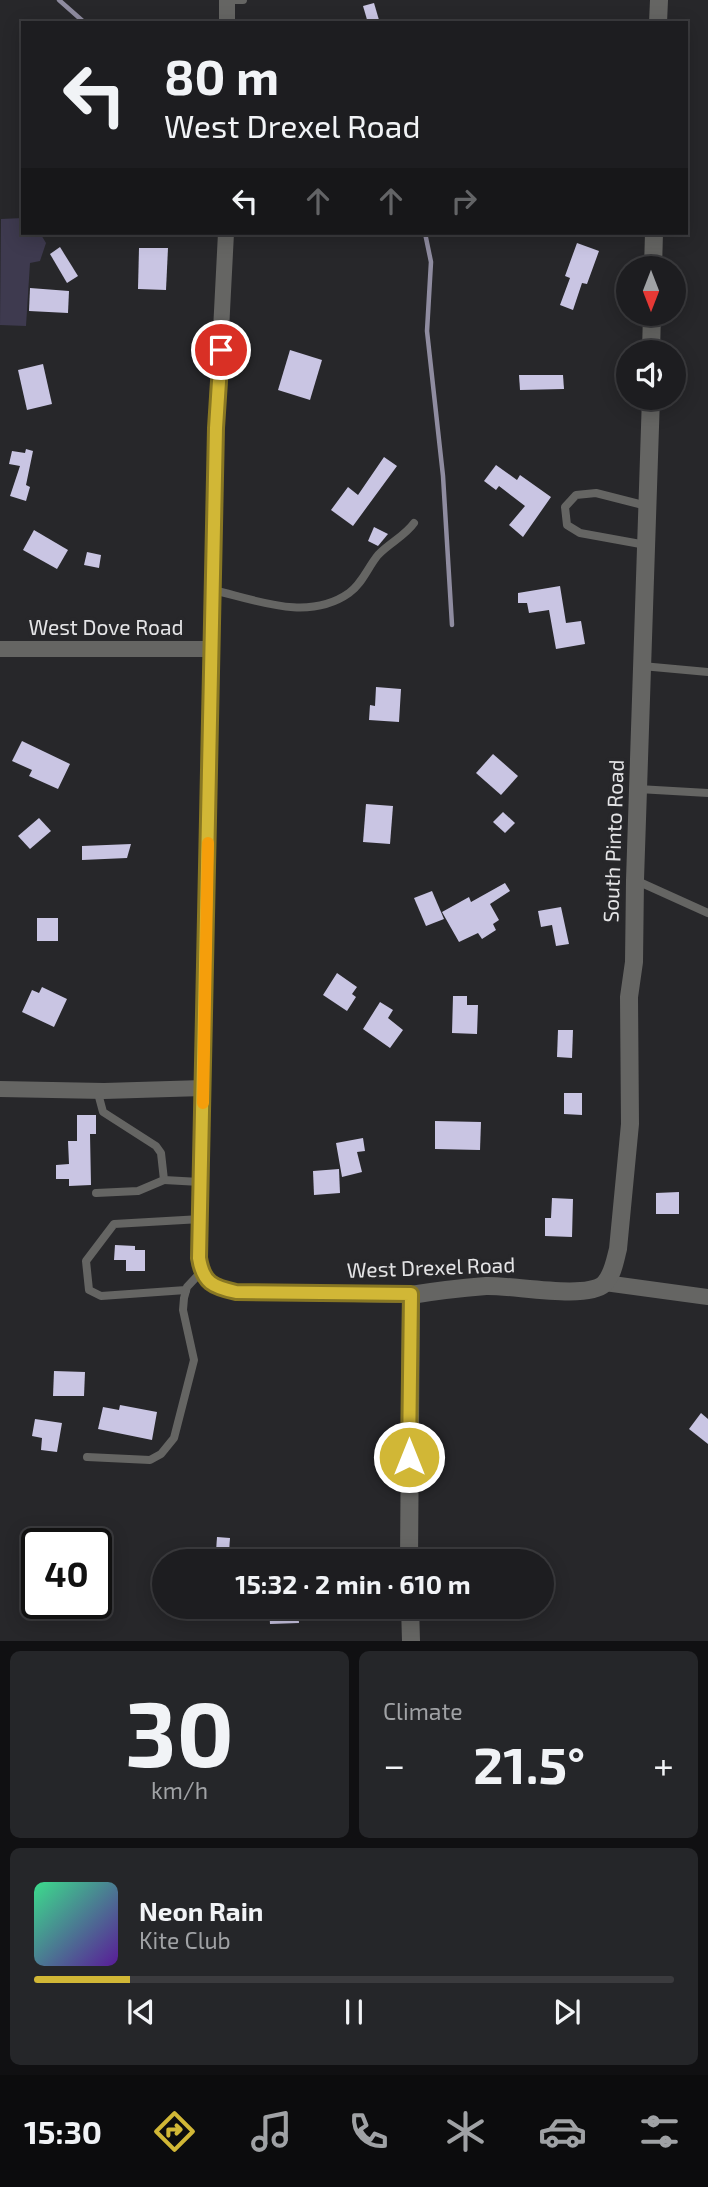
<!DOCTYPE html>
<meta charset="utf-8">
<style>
body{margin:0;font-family:"Exo 2",sans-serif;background:#252629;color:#f1f3f6;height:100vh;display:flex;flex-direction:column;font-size:26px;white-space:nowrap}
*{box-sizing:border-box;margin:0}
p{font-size:23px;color:#a0a2a5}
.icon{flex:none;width:38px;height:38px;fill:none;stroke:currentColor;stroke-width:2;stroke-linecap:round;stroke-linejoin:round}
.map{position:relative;height:1641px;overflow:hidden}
.drawer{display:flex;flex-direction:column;gap:10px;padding:10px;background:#101012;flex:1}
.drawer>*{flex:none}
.guide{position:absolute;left:21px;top:21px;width:667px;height:214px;border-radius:0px;box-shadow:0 4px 18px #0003,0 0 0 2px #3b3b3e;background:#1d1d20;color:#f1f3f6;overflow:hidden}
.needle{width:46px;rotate:180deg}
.buttons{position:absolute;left:616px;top:256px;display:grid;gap:14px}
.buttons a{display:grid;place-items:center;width:70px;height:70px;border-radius:50%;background:#1d1d20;box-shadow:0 4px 18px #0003,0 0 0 2px #3b3b3e;font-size:35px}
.speed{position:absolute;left:21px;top:1528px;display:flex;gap:14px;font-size:35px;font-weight:700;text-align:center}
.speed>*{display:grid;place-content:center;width:91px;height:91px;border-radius:50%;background:#1d1d20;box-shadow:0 4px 18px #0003,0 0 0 2px #3b3b3e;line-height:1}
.speed .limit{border:4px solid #111;border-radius:10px;background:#fff;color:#111}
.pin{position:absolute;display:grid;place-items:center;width:60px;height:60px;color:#fff;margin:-30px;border:4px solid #fff;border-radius:50%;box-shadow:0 2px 7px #0007}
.me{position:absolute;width:77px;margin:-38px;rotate:0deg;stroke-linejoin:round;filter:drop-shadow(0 0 5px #0008)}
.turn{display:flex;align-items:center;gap:24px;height:147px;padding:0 28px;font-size:32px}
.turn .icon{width:91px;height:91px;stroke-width:2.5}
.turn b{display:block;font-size:49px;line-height:60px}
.lanes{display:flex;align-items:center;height:66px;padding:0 28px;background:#0003;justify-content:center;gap:35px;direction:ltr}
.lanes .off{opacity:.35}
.big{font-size:52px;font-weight:700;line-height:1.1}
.drawer .widget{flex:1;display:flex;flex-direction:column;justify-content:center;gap:10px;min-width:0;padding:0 24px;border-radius:10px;background:#252629}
.drawer .dial{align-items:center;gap:0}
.dial b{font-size:91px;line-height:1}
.song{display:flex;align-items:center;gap:21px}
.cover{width:84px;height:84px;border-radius:10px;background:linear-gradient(135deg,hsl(150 70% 55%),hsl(270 70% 35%))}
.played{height:7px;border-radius:4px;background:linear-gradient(90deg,#d1b736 15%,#3b3b3e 15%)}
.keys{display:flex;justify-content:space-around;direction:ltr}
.heat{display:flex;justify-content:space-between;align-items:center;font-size:38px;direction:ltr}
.drawer .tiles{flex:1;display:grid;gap:10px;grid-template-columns:1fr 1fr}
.widget:last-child{grid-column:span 2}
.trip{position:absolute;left:152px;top:1549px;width:402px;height:70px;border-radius:35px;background:#1d1d20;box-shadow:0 4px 18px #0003,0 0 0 2px #3b3b3e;font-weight:700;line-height:70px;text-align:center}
.tabs{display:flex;height:112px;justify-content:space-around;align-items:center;background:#0c0c0d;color:#a0a2a5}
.tabs .icon{width:49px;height:49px}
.tabs .current{color:#d1b736}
.tabs b{font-size:32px;color:#f1f3f6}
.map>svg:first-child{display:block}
.green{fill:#3e3a4f}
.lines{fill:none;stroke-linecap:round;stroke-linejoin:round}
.stream{stroke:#8f8ca0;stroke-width:4.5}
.building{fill:#c9c5e3}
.service{stroke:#656563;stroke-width:8}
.minor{stroke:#656563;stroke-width:16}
.tertiary{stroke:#656563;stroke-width:18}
.route-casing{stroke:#887723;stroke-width:18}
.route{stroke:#d1b736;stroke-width:12}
.slow{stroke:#f59e0b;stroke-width:12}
.labels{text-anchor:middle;stroke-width:7;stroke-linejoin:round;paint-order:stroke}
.street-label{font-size:21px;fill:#e4e4e6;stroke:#27272a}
</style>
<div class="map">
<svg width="708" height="1641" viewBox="0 0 708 1641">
<rect width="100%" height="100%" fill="#27272a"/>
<!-- green -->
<polygon class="green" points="23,218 23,233 40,233 46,243 40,261 30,263 26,326 0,325 1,219"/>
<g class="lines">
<!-- stream -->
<g class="stream">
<polyline points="59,0 85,23"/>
<polyline points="425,233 431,262 427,331 443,476 452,625"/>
</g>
</g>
<!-- building -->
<g class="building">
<polygon points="374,3 379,20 368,23 363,6"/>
<polygon points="577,243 599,251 587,284 582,283 573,310 560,305 570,278 565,276"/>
<polygon points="60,247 78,276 67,283 50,254"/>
<polygon points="139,248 168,248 166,290 138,289"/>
<polygon points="30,288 69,291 68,313 29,311"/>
<polygon points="290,350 322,360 310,400 278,390"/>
<polygon points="43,364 52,404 27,410 18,370"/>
<polygon points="519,375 563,375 564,389 520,390"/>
<polygon points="26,449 33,451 26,485 30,487 26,501 10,496 20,466 9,464 12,451 25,453"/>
<polygon points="384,457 397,466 353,526 331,510 348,487 358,495"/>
<polygon points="496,465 517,480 520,475 551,497 523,537 509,525 525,506 499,486 496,490 484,481"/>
<polygon points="374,527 388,534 378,546 368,541"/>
<polygon points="34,530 68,550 57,569 23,550"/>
<polygon points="87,552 101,555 99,568 84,565"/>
<polygon points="560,586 566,623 581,621 585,644 556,649 549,610 529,613 527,603 518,603 518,593"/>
<polygon points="376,687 401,689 399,722 369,720 370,705 375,706"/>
<polygon points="22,741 70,764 58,789 29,776 32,770 12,761"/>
<polygon points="493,754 518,776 501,795 476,773"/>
<polygon points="366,804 393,806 390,844 363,842"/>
<polygon points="503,812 515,823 505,833 493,822"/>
<polygon points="39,818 51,831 30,849 18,836"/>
<polygon points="131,844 127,858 82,860 82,846"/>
<polygon points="505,883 510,891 490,904 499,920 493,924 496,930 482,939 478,933 459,942 442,912 469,897 471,902"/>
<polygon points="432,891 444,919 426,926 414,898"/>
<polygon points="561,907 569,944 556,946 552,925 541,927 538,911"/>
<rect x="37" y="918" width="21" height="23"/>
<polygon points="337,973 357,987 352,994 356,997 347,1011 323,995"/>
<polygon points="42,987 67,999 54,1027 22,1012 32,990 39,993"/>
<polygon points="453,996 467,996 467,1005 478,1005 477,1034 452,1033"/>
<polygon points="380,1002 393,1010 388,1018 403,1030 390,1048 363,1029"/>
<polygon points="558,1030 573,1030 572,1058 557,1057"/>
<polygon points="564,1093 582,1093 582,1115 564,1114"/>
<polygon points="77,1115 96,1115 96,1134 90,1134 91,1185 69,1186 69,1179 56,1179 56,1165 69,1164 68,1141 77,1141"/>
<polygon points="435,1121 481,1122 480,1150 435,1149"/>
<polygon points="363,1138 365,1151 357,1152 362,1172 342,1177 336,1143"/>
<polygon points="339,1169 340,1193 314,1195 313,1171"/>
<polygon points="679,1192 679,1214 656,1214 656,1193"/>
<polygon points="552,1198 573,1199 572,1237 545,1236 545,1218 551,1218"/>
<polygon points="115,1245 135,1246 135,1250 145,1250 145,1271 126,1271 126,1260 114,1260"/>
<polygon points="54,1371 85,1372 84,1396 53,1396"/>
<polygon points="120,1405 157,1412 152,1440 98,1429 103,1407 119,1410"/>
<polygon points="701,1413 708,1419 708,1444 689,1429"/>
<polygon points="35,1419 62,1423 57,1452 41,1450 42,1438 32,1436"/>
<polygon points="217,1537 230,1538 229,1552 216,1551"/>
<polygon points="269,1606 298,1606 299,1623 270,1624"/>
</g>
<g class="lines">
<!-- service -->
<g class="service">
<polyline points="227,0 243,0"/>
<polyline points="646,545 580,533 567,525 565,507 576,495 596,493 647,506"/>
<path d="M213,590c43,10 95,32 136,3 13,-9 19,-26 29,-38 11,-12 27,-19 36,-32"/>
<polyline points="642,666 708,672"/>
<polyline points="638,789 708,793"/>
<polyline points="635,880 708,913"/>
<polyline points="104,1091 99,1097 103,1112 156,1146 161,1153 164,1180 200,1182"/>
<polyline points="96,1193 138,1191 164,1180"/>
<polyline points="186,1290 101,1296 89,1290 86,1261 114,1224 201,1219"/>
<polyline points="87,1457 150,1460 161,1454 174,1438 194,1360 183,1310 184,1298 187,1287 201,1272"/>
</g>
<!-- minor -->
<g class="minor">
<polyline points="227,23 227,0"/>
<path d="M226,233l-10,195 -17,830c4,25 14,29 37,34l175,3"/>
<polyline points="0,649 212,649"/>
<polyline points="0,1089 104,1091 203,1088"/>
<polyline points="605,1283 708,1297"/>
</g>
<!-- tertiary -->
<g class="tertiary">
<polyline points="658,23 659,0"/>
<polyline points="653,268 654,233"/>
<polyline points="651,352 652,313"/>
<path d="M409,1561l2,-266c24,-4 50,-7 75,-9 27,-1 100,14 118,-2 9,-9 11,-24 14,-35l12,-125 -1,-127 5,-35 1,-82 16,-483"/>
<polyline points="410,1606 411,1641"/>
</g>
</g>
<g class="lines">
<!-- route casing -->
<g class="route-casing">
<path id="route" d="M221,350l-5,78 -17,830c4,25 14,29 37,34l175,2 -2,163"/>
</g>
<!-- route -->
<use href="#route" class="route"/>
<!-- slow -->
<polyline class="slow" points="203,1103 208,843"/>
</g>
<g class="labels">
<!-- street labels -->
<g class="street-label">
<text x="106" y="635">West Dove Road</text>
<text transform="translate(614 841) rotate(-88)" y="7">South Pinto Road</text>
<text transform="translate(431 1268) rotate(-2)" y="7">West Drexel Road</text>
</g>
</g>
</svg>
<div class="buttons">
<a><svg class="needle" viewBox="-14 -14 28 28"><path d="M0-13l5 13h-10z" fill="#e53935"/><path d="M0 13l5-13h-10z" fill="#a0a2a5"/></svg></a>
<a><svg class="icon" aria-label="sound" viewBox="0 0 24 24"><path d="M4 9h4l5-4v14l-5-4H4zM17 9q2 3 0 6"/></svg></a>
</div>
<div class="speed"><div class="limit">40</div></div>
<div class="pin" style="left:221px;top:350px;background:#d93025"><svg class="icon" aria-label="arrive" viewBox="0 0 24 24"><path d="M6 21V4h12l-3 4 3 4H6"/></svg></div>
<svg class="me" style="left:409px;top:1457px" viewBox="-20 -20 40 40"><circle r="17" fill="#d1b736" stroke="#fff" stroke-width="3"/><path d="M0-11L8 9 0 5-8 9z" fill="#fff"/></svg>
<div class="trip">15:32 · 2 min · 610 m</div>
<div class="guide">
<div class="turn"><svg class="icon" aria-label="left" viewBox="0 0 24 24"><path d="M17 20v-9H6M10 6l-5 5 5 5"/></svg><div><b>80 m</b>West Drexel Road</div></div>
<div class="lanes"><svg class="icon" aria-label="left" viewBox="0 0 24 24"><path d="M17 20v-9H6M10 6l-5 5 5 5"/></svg><svg class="icon off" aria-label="ahead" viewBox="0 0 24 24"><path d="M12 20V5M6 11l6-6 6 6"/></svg><svg class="icon off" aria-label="ahead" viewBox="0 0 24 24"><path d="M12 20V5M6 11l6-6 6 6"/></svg><svg class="icon off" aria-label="right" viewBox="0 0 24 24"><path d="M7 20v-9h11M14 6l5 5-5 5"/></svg></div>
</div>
</div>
<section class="drawer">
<div class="tiles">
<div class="widget dial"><b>30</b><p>km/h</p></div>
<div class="widget"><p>Climate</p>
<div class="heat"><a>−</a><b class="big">21.5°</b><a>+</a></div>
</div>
<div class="widget">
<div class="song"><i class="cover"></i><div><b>Neon Rain</b><p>Kite Club</p></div></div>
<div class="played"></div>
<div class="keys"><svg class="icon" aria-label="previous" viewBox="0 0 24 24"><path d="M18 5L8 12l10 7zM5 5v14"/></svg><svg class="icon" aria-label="pause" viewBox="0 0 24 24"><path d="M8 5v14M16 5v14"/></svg><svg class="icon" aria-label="next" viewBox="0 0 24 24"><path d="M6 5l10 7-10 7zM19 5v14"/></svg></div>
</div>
</div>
</section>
<nav class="tabs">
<b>15:30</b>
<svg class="icon current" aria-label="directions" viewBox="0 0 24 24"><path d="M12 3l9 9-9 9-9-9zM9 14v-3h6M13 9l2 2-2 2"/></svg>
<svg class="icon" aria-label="music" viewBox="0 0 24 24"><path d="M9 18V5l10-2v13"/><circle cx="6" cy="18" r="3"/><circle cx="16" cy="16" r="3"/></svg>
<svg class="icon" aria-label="phone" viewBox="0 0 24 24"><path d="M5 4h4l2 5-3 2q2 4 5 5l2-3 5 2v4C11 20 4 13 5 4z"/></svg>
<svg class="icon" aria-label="climate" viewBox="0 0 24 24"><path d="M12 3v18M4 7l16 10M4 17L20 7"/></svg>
<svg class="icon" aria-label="car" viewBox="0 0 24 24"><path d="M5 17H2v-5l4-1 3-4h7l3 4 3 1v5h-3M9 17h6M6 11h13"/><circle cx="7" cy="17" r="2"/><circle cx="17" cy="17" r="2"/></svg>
<svg class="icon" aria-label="filters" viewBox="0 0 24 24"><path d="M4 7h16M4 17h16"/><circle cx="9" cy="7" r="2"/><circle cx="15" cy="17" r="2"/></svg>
</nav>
